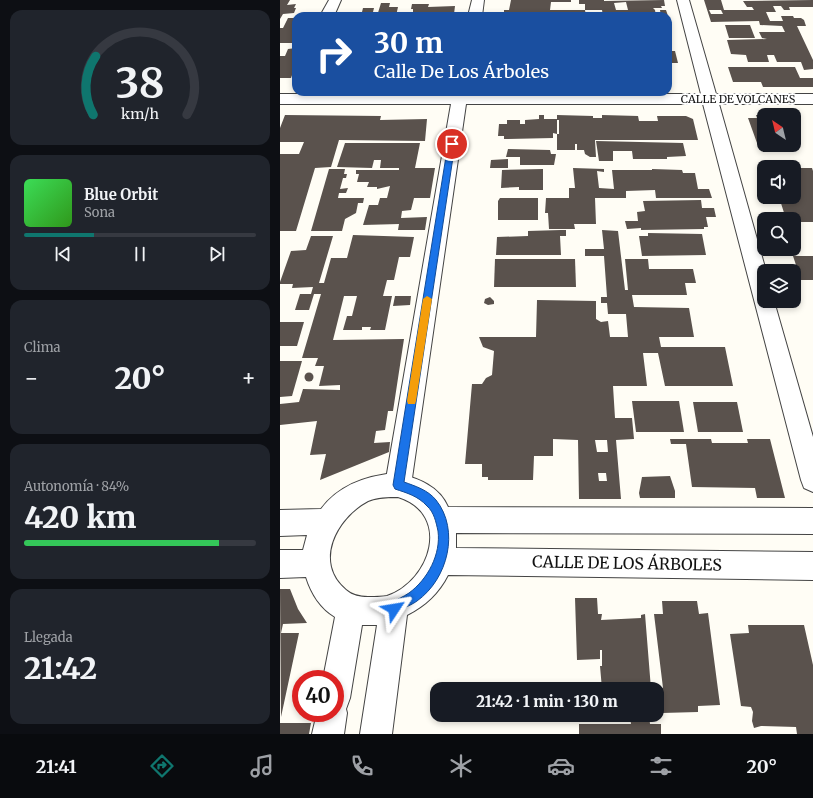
<!DOCTYPE html>
<html lang="es">
<meta charset="utf-8">
<style>
body{margin:0;font-family:Merriweather,serif;background:#20242c;color:#f1f3f6;height:100vh;display:flex;flex-direction:column;font-size:15px;white-space:nowrap}
*{box-sizing:border-box;margin:0}
p{font-size:13px;color:#9ea1a6}
.icon{flex:none;width:22px;height:22px;fill:none;stroke:currentColor;stroke-width:2;stroke-linecap:round;stroke-linejoin:round}
.map{position:relative;flex:1;overflow:hidden}
.details{display:flex;flex-direction:column;gap:10px;padding:10px;background:#0d0f14;width:280px}
.details>*{flex:none}
.guide{position:absolute;left:12px;top:12px;width:380px;height:84px;border-radius:12px;box-shadow:0 2px 6px #0003;background:#1a4fa0;color:#fff;overflow:hidden}
.needle{width:26px;rotate:325deg}
.fabs{position:absolute;left:477px;top:108px;display:grid;gap:8px}
.fabs a{display:grid;place-items:center;width:44px;height:44px;border-radius:8px;background:#171b24;box-shadow:0 2px 6px #0003;font-size:20px}
.speed{position:absolute;left:12px;top:670px;display:flex;gap:8px;font-size:20px;font-weight:700;text-align:center}
.speed>*{display:grid;place-content:center;width:52px;height:52px;border-radius:50%;background:#171b24;box-shadow:0 2px 6px #0003;line-height:1}
.speed .limit{border:6px solid #d22;background:#fff;color:#111}
.pin{position:absolute;display:grid;place-items:center;width:34px;height:34px;color:#fff;margin:-17px;border:2px solid #fff;border-radius:50%;box-shadow:0 1px 4px #0007}
.me{position:absolute;width:44px;margin:-22px;rotate:57deg;stroke-linejoin:round;filter:drop-shadow(0 0 3px #0008)}
.turn{display:flex;align-items:center;gap:14px;height:84px;padding:0 16px;font-size:18px}
.turn .icon{width:52px;height:52px;stroke-width:2.5}
.turn b{display:block;font-size:28px;line-height:34px}
.big{font-size:30px;font-weight:800;line-height:1.1}
.details .widget{flex:1;display:flex;flex-direction:column;justify-content:center;gap:6px;min-width:0;padding:0 14px;border-radius:12px;background:#20242c}
.details .dial{align-items:center;gap:0}
.dial svg{height:104px;overflow:visible;fill:none;stroke:#363941;stroke-width:7;stroke-linecap:round;text-anchor:middle}
.dial text{fill:#f1f3f6;stroke:none}
.song{display:flex;align-items:center;gap:12px}
.cover{width:48px;height:48px;border-radius:6px;background:linear-gradient(135deg,hsl(130 70% 55%),hsl(110 70% 35%))}
.played{height:4px;border-radius:2px;background:linear-gradient(90deg,#0f766e 30%,#363941 30%)}
.keys{display:flex;justify-content:space-around;direction:ltr}
.heat{display:flex;justify-content:space-between;align-items:center;font-size:22px;direction:ltr}
.charge{height:6px;border-radius:3px;background:linear-gradient(90deg,#34c759 84%,#363941 0)}
.trip{position:absolute;left:150px;top:682px;width:234px;height:40px;border-radius:12px;background:#171b24;box-shadow:0 2px 6px #0003;font-weight:800;line-height:40px;text-align:center}
.menu{display:flex;height:64px;justify-content:space-around;align-items:center;background:#090b0e;color:#9ea1a6}
.menu .icon{width:28px;height:28px}
.menu .selected{color:#0f766e}
.menu b{font-size:18px;color:#f1f3f6}
main{display:flex;flex:1;min-height:0}
.map>svg:first-child{display:block}
.building{fill:#5a524d;fill-rule:evenodd}
.lines{fill:none;stroke-linecap:round;stroke-linejoin:round}
.minor-casing{stroke:#444;stroke-width:2}
.tertiary-casing{stroke:#444;stroke-width:2}
.minor{fill:#fff;fill-rule:evenodd}
.tertiary{fill:#fff;fill-rule:evenodd}
.route{fill:#1a73e8;stroke:#114b97}
.slow{fill:#f59e0b}
.labels{text-anchor:middle;stroke-width:4;stroke-linejoin:round;paint-order:stroke}
.far-street-label{font-size:11px;fill:#111;stroke:#fff}
.near-street-label{font-size:16px;fill:#111;stroke:#fff}
</style>
<main>
<section class="details">
<div class="widget dial"><svg viewBox="0 0 100 80">
<path d="M14 69A42 42 0 1 1 86 69"/>
<path d="M14 69A42 42 0 0 1 16 24" stroke="#0f766e"/>
<text x="50" y="56" font-size="32" font-weight="700">38</text>
<text x="50" y="72" font-size="11">km/h</text>
</svg></div>
<div class="widget">
<div class="song"><i class="cover"></i><div><b>Blue Orbit</b><p>Sona</p></div></div>
<div class="played"></div>
<div class="keys"><svg class="icon" aria-label="previous" viewBox="0 0 24 24"><path d="M18 5L8 12l10 7zM5 5v14"/></svg><svg class="icon" aria-label="pause" viewBox="0 0 24 24"><path d="M8 5v14M16 5v14"/></svg><svg class="icon" aria-label="next" viewBox="0 0 24 24"><path d="M6 5l10 7-10 7zM19 5v14"/></svg></div>
</div>
<div class="widget"><p>Clima</p>
<div class="heat"><a>−</a><b class="big">20°</b><a>+</a></div>
</div>
<div class="widget"><p>Autonomía · 84%</p><b class="big">420 km</b><div class="charge"></div></div>
<div class="widget"><p>Llegada</p><b class="big">21:42</b></div>
</section>
<div class="map">
<svg width="533" height="734" viewBox="0 0 533 734">
<rect width="100%" height="100%" fill="#fffdf5"/>
<!-- building -->
<g class="building">
<polygon points="0,0 10,0 7,5 16,4 14,8 16,8 14,13 3,14 0,19"/>
<polygon points="231,0 291,0 291,2 271,2 270,10 305,10 306,16 224,15 224,10 229,10"/>
<path d="M299,0h25v1l60,-1 1,6h-4l1,2h-9l2,2 1,6h-53l-1,-6h-17v-6h-6zM346,2l2,8h-12l-2,-7z"/>
<path d="M424,0h17l3,10h30l-2,-3h-5l-4,-6 70,-1v7h-24l1,3h-6l-3,-4h-8l3,6h-10l4,9h13l-2,-5h12l1,2h7l3,2 2,6h-9l16,34v9l-9,1 -3,-8h-24l-3,-7h-7l2,7h-21l-2,-7 -15,-1 -4,-14 40,-1 -5,-1 -3,-6h26l-3,-6 -22,-1 -1,-4 -48,1zM429,10h12l2,4h-12z"/>
<polygon points="101,3 110,3 109,7 118,7 116,16 97,16"/>
<polygon points="132,4 149,4 148,7 175,6 174,14 178,14 178,16 133,16 133,9 131,9"/>
<polygon points="83,8 94,8 93,12 96,12 95,16 62,16 63,12 82,12"/>
<polygon points="380,10 386,10 388,16 381,16"/>
<polygon points="8,18 16,18 16,43 0,43 0,28 3,28"/>
<polygon points="445,25 470,25 475,38 449,38"/>
<polygon points="16,48 16,64 11,78 0,78 0,56 5,56 8,49"/>
<polygon points="388,51 395,51 398,63 388,63"/>
<polygon points="448,67 515,67 520,78 533,78 533,87 483,87 481,82 453,82"/>
<polygon points="5,115 101,116 100,120 147,119 145,141 59,140 51,167 35,168 16,231 0,231 0,154 19,154 24,142 0,142 0,128"/>
<polygon points="259,115 264,115 264,119 277,119 277,134 273,133 273,138 224,139 224,136 218,136 219,124 227,124 227,120 240,120 240,124 245,124 245,120 259,119"/>
<polygon points="277,115 313,116 313,118 322,118 322,115 358,116 359,121 378,121 377,116 406,116 413,119 418,140 315,140 316,157 310,157 305,154 304,150 297,150 297,144 295,144 295,150 277,150 277,134 279,134 279,120 277,120"/>
<polygon points="476,115 484,115 484,143 477,143 468,118 477,118"/>
<polygon points="316,141 403,143 406,156 387,157 387,159 353,159 352,151 333,151 333,161 319,161"/>
<polygon points="65,143 140,143 135,168 155,168 150,198 134,198 131,210 122,211 121,218 147,217 145,230 118,230 119,224 83,225 89,205 98,205 100,198 107,198 110,186 97,189 97,187 87,187 89,182 77,182 79,174 76,174 76,170 119,170 119,168 100,168 101,160 94,160 92,168 57,167"/>
<polygon points="228,149 270,150 271,154 276,154 274,165 240,165 240,157 226,157"/>
<polygon points="228,159 228,168 210,168 211,160"/>
<polygon points="293,168 324,169 324,172 317,171 319,188 334,189 332,170 372,170 372,169 402,170 403,173 415,173 418,189 429,189 432,198 376,198 375,190 346,191 346,198 315,198 316,224 294,224 295,229 269,229 268,213 265,213 266,198 289,198 289,188 295,188"/>
<polygon points="514,168 532,168 533,171 533,222 514,222 514,219 506,219 499,197 514,197"/>
<polygon points="49,169 65,169 64,174 67,174 66,178 63,178 60,189 68,188 66,193 59,193 58,198 84,198 83,203 78,203 76,213 65,219 62,231 31,231"/>
<polygon points="263,169 263,190 239,190 239,187 221,188 222,170"/>
<polygon points="220,198 258,198 258,220 218,220 218,201"/>
<polygon points="421,200 422,208 434,208 436,217 426,217 428,227 424,227 424,229 361,230 361,228 347,229 345,221 358,221 357,212 365,211 363,201"/>
<polygon points="281,230 286,230 286,236 280,236 281,255 216,255 217,237 248,236 248,231"/>
<path d="M322,230l16,1 7,59h3l-3,-31h23l1,10h44l3,14h-11l2,12h-55l2,12 55,1 5,29h-35l2,10h64l8,39h-68l-7,-33h-15l4,33h-34l2,32h17l2,21 -18,1 5,59h-42l-1,-59 -25,-1v17h-19l-1,24h-45v-3h-6v-13h-17l7,-80h10l4,-6 6,-3 2,-24 -11,-4 -4,-10h57l1,-37 59,1v18l5,3 7,-1 2,16h18l-2,-23h-18l-1,-11h-6v-6h6l-3,-41h-19v-7h19zM315,440h12l1,12h-11zM318,473h8l1,8h-8z"/>
<polygon points="368,233 422,234 426,255 362,256 359,236 368,236"/>
<polygon points="73,235 134,237 130,257 119,257 114,280 107,280 103,296 112,296 105,330 90,330 91,327 82,327 82,330 63,330 67,316 72,316 77,296 64,296 53,340 124,339 113,411 108,411 105,430 96,431 94,443 110,442 109,452 40,480 46,454 30,455 37,421 0,425 0,404 19,402 23,389 60,390 60,385 39,386 44,366 35,366 38,358 22,358 41,294 34,294 29,310 15,310 20,294 31,294 33,287 12,288 13,284 0,284 0,282 11,251 26,250 31,236 53,236 39,283 44,283 51,258 67,258"/>
<polygon points="513,256 533,256 533,280 521,280"/>
<polygon points="215,259 295,259 296,287 214,287"/>
<polygon points="115,296 131,296 130,305 113,306"/>
<polygon points="210,297 214,301 214,304 208,305 204,303 205,299"/>
<polygon points="0,322 24,322 17,346 0,346"/>
<polygon points="0,361 22,361 12,396 0,397"/>
<circle cx="29" cy="377" r="4.5"/>
<polygon points="352,401 399,401 404,432 356,432"/>
<polygon points="413,402 457,402 463,432 418,432"/>
<polygon points="390,439 431,439 432,443 468,443 467,439 490,439 505,498 477,498 475,488 412,487 406,444 391,444"/>
<polygon points="390,476 395,491 395,498 360,498 359,493 362,477"/>
<polygon points="0,589 10,589 18,609 27,623 3,624 1,633 19,633 1,717"/>
<polygon points="295,598 317,598 318,614 322,614 321,620 361,618 361,615 365,614 371,689 322,689 320,666 322,666 322,650 320,650 320,659 297,660"/>
<polygon points="382,601 417,601 419,614 428,613 440,705 418,706 418,712 382,713 379,688 383,688 374,614 383,614"/>
<polygon points="468,625 524,625 533,665 533,734 517,734 516,727 481,726 474,728 472,721 473,712 471,707 461,706 450,634 469,633"/>
<polygon points="350,715 369,715 370,724 381,724 381,734 299,734 299,724 351,724"/>
<polygon points="0,723 31,723 29,734 0,734"/>
</g>
<g class="lines">
<!-- minor casing -->
<g class="minor-casing">
<g id="minor">
<polygon points="49,0 61,0 54,16 40,16"/>
<polygon points="192,0 204,0 202,16 188,16"/>
<polygon points="397,0 409,0 436,94 533,94 533,104 439,104 486,271 484,271 484,301 494,301 533,437 533,492 524,488 521,480 423,104 186,104 131,485 127,493 118,497 109,493 105,485 171,104 0,104 0,94 172,94 173,92 187,92 187,94 421,94"/>
</g>
</g>
<!-- tertiary casing -->
<g class="tertiary-casing">
<path id="tertiary" d="M118,473c21,6 41,13 50,34l365,1v26l-357,-1v15l357,4v28l-365,-5c-9,18 -23,31 -41,40l-15,119h-32l17,-109h-15l-12,73 -4,11 1,4 -3,21h-32l5,-21h18v-34h-12l12,-62c-15,-9 -24,-24 -29,-40l-26,1v-28h23l4,-15 -27,1v-26l41,-1c19,-25 47,-34 77,-36zM118,497c54,17 33,84 -11,99 -6,1 -13,1 -19,1 -8,0 -15,-1 -22,-7 -33,-27 -10,-72 22,-89 9,-4 20,-4 30,-4z"/>
</g>
<!-- minor -->
<use href="#minor" class="minor"/>
<!-- tertiary -->
<use href="#tertiary" class="tertiary"/>
</g>
<!-- route -->
<path class="route" d="M172,142l3,2 -51,338c11,4 24,8 32,18 24,30 12,79 -19,101 -4,3 -9,5 -13,7 -4,2 -6,5 -10,7l-4,-2 -2,-4 2,-6c6,-3 13,-6 19,-10 19,-14 32,-39 29,-62 -2,-9 -4,-19 -11,-25 -9,-10 -20,-13 -32,-17l-2,-4 55,-341z"/>
<!-- slow -->
<polygon class="slow" points="147,296 152,299 136,401 135,404 128,404 127,401 143,299"/>
<g class="labels">
<!-- far-street labels -->
<g class="far-street-label">
<text x="458" y="103">CALLE DE VOLCANES</text>
</g>
<!-- near-street labels -->
<g class="near-street-label">
<text transform="translate(347 563) rotate(1)" y="6">CALLE DE LOS ÁRBOLES</text>
</g>
</g>
</svg>
<div class="fabs">
<a><svg class="needle" viewBox="-14 -14 28 28"><path d="M0-13l5 13h-10z" fill="#e53935"/><path d="M0 13l5-13h-10z" fill="#9ea1a6"/></svg></a>
<a><svg class="icon" aria-label="sound" viewBox="0 0 24 24"><path d="M4 9h4l5-4v14l-5-4H4zM17 9q2 3 0 6"/></svg></a>
<a><svg class="icon" aria-label="search" viewBox="0 0 24 24"><circle cx="10" cy="10" r="6"/><path d="M15 15l6 6"/></svg></a>
<a><svg class="icon" aria-label="layers" viewBox="0 0 24 24"><path d="M12 4l9 5-9 5-9-5zM3 14l9 5 9-5"/></svg></a>
</div>
<div class="speed"><div class="limit">40</div></div>
<div class="pin" style="left:172px;top:144px;background:#d93025"><svg class="icon" aria-label="arrive" viewBox="0 0 24 24"><path d="M6 21V4h12l-3 4 3 4H6"/></svg></div>
<svg class="me" style="left:114px;top:609px" viewBox="-20 -20 40 40"><path d="M0-17L14 15 0 8-14 15z" fill="#1a73e8" stroke="#fff" stroke-width="4"/></svg>
<div class="trip">21:42 · 1 min · 130 m</div>
<div class="guide">
<div class="turn"><svg class="icon" aria-label="right" viewBox="0 0 24 24"><path d="M7 20v-9h11M14 6l5 5-5 5"/></svg><div><b>30 m</b>Calle De Los Árboles</div></div>
</div>
</div>
</main>
<nav class="menu">
<b>21:41</b>
<svg class="icon selected" aria-label="directions" viewBox="0 0 24 24"><path d="M12 3l9 9-9 9-9-9zM9 14v-3h6M13 9l2 2-2 2"/></svg>
<svg class="icon" aria-label="music" viewBox="0 0 24 24"><path d="M9 18V5l10-2v13"/><circle cx="6" cy="18" r="3"/><circle cx="16" cy="16" r="3"/></svg>
<svg class="icon" aria-label="phone" viewBox="0 0 24 24"><path d="M5 4h4l2 5-3 2q2 4 5 5l2-3 5 2v4C11 20 4 13 5 4z"/></svg>
<svg class="icon" aria-label="climate" viewBox="0 0 24 24"><path d="M12 3v18M4 7l16 10M4 17L20 7"/></svg>
<svg class="icon" aria-label="car" viewBox="0 0 24 24"><path d="M5 17H2v-5l4-1 3-4h7l3 4 3 1v5h-3M9 17h6M6 11h13"/><circle cx="7" cy="17" r="2"/><circle cx="17" cy="17" r="2"/></svg>
<svg class="icon" aria-label="filters" viewBox="0 0 24 24"><path d="M4 7h16M4 17h16"/><circle cx="9" cy="7" r="2"/><circle cx="15" cy="17" r="2"/></svg>
<b>20°</b>
</nav>
